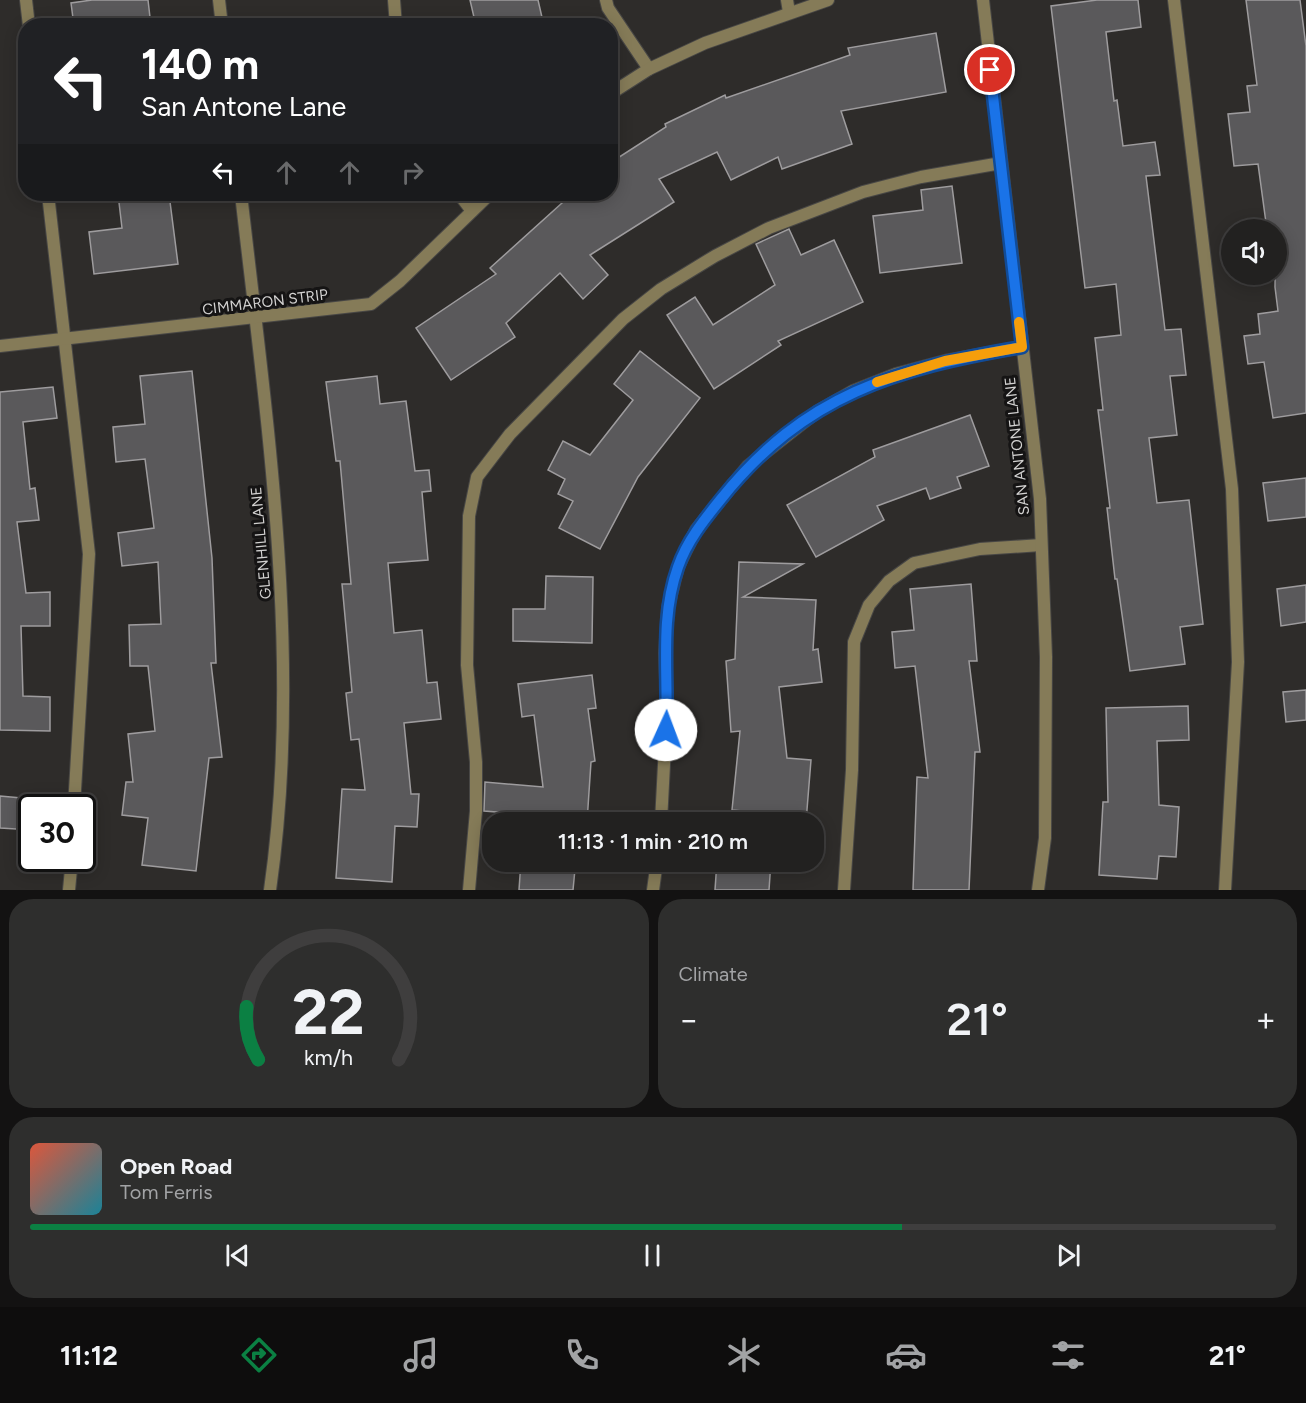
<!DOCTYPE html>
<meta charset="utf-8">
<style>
body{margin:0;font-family:Figtree,sans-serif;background:#2e2e2d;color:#f1f3f6;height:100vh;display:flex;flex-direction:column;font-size:22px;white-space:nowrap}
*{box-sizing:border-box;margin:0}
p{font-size:20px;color:#a2a3a5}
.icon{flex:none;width:33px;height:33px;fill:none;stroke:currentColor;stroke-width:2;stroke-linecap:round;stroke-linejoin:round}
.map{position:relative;height:890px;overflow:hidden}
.panel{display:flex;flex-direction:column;gap:9px;padding:9px;background:#131212;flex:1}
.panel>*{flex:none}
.guide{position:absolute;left:18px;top:18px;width:600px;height:183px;border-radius:24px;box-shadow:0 3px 15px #0003,0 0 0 2px #3f3e3e;background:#202124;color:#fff;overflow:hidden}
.buttons{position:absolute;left:1221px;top:219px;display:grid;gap:12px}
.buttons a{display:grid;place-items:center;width:66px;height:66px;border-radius:50%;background:#222120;box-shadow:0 3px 15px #0003,0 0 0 2px #3f3e3e;font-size:30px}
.speed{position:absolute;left:18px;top:794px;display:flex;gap:12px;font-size:30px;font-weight:700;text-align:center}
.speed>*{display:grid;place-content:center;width:78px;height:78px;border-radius:50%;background:#222120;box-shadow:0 3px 15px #0003,0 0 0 2px #3f3e3e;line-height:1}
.speed .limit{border:3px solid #111;border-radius:9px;background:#fff;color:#111}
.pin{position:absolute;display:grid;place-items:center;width:51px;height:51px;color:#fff;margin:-26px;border:3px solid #fff;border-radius:50%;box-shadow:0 2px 6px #0007}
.me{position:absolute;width:66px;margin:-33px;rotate:2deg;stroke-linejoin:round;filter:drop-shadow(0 0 4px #0008)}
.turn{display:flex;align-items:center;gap:21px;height:126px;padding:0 24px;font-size:27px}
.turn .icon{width:78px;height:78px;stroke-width:2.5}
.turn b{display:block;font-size:42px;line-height:51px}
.lanes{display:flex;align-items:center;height:57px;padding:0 24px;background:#0003;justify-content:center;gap:30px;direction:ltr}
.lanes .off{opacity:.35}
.big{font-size:45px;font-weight:600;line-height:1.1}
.panel .card{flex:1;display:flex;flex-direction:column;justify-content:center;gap:9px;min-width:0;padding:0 21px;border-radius:24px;background:#2e2e2d}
.panel .dial{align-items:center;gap:0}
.dial svg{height:156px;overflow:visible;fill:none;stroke:#3f3e3e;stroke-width:7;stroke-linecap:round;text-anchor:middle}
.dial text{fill:#f1f3f6;stroke:none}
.song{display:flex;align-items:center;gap:18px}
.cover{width:72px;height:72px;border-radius:9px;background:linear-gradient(135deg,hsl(10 70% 55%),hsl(190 70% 35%))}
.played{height:6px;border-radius:3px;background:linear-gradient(90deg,#0b8043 70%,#3f3e3e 70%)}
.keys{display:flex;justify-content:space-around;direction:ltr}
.heat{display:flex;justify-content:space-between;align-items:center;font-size:33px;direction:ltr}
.panel .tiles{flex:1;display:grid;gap:9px;grid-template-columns:1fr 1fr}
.card:last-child{grid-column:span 2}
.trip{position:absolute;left:482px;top:812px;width:342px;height:60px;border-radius:24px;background:#222120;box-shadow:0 3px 15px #0003,0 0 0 2px #3f3e3e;font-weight:600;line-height:60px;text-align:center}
.tab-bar{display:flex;height:96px;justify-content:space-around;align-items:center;background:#0e0d0d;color:#a2a3a5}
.tab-bar .icon{width:42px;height:42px}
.tab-bar .current{color:#0b8043}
.tab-bar b{font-size:27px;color:#f1f3f6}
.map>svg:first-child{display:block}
.building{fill:#5a595b;stroke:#9e9c9e;stroke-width:1.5}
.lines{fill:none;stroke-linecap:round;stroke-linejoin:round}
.lane-casing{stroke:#484745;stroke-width:14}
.street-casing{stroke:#484745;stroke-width:14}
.lane{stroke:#857b58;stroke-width:12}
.street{stroke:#857b58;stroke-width:12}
.route-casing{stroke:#114b97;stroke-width:15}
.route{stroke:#1a73e8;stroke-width:10}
.slow{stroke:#f59e0b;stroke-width:10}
.labels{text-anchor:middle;stroke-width:6;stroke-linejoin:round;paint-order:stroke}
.street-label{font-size:15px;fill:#d3d2d1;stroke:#151414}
</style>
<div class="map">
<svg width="1306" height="890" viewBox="0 0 1306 890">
<rect width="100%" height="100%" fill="#2e2c2a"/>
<!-- building -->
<g class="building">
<polygon points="92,0 148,0 151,26 74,26 71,3"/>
<polygon points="470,0 538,0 544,26 476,26"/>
<polygon points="1097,0 1138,0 1141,27 1106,32 1114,101 1117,100 1123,146 1155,142 1160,175 1146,176 1165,330 1181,329 1186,375 1170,376 1177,435 1149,438 1157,503 1189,500 1203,624 1180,627 1185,664 1130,671 1117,579 1115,579 1107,508 1110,508 1098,410 1103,410 1095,338 1121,335 1116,284 1085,288 1051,6"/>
<polygon points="1246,0 1300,0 1306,46 1306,413 1273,418 1264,362 1248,364 1244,336 1260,334 1258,314 1278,311 1275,287 1276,230 1267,230 1258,164 1234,166 1228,114 1250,112 1247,86 1257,85"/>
<polygon points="936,33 946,92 841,111 852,144 782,169 778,157 731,180 717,152 659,179 674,202 590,255 608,275 583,299 560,273 506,323 515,337 451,380 416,328 496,274 490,268 572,194 610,194 610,163 666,127 665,124 725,95 726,98 850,55 848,48"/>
<polygon points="952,186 962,263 880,273 873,216 923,210 921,190"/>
<polygon points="118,194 169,194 178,264 94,274 89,232 122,228"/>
<polygon points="789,229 801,255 834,240 863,302 778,341 781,345 714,389 667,315 695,297 713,325 775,285 756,244"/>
<polygon points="640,351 700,398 638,477 600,549 559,528 573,501 558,494 565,479 548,470 563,441 590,455 633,400 614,384"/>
<polygon points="192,371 212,558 216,663 211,663 222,757 209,758 196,871 142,865 148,818 122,815 126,782 133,782 128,734 155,731 148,666 130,666 129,625 161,624 158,562 122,566 118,533 154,528 145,459 116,462 113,427 145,424 140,376"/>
<polygon points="377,376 380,404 406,401 415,471 429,470 431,491 422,492 428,560 388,563 394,633 422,630 427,683 437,682 441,719 404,723 411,794 419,794 417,827 395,826 392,882 336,878 342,789 365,790 359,739 351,740 346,693 352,692 342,584 351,584 340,461 336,461 326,382"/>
<polygon points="53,387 57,418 23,422 30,489 35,488 39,520 17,522 26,593 50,592 50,626 21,626 23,696 50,697 50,731 0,730 0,392"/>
<polygon points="970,415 989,466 957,477 961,488 930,499 926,488 877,506 884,520 816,557 787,505 875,457 873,450"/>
<polygon points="1306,478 1306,517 1268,521 1263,483"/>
<polygon points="739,562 803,564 743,597 816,600 813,650 818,649 822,682 779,687 787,758 811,760 806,822 763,822 763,813 732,810 740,731 731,732 726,661 735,659"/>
<polygon points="546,576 593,577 592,643 513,641 513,609 545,609"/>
<polygon points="971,584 977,661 969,661 980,752 975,752 969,890 913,890 917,777 928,778 915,666 895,668 892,632 914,630 910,589"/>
<polygon points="1306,585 1306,622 1281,626 1277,589"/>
<polygon points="592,675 596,708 588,709 595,761 591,762 587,822 524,822 525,814 484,811 485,782 543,787 534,715 522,717 518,684"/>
<polygon points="1306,690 1306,720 1286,722 1283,692"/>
<polygon points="1188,706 1189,740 1157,741 1159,805 1179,807 1176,857 1159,856 1157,879 1099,875 1103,802 1108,802 1106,708"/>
<polygon points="0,796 32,799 32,830 0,828"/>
<polygon points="521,861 584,861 583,869 575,869 573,890 519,890"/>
<polygon points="717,861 771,861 769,890 715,890"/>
</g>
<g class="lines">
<!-- lane casing -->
<g class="lane-casing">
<g id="lane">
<polyline points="26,0 29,26"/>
<polyline points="394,0 396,26"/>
<polyline points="787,0 789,12"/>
<polyline points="1174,0 1232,489 1238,662 1225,890"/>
<polyline points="48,194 89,554 74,807"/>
<polyline points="459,194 472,211"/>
<polyline points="69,890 72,858"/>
<polyline points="469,890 476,811 476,762 467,665 469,516 477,477 510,434 623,319 661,289 715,256 769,228 863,192 921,177 1001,163"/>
<polyline points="844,890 852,770 854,642 869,605 889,581 914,563 980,549 1041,545"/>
</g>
</g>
<!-- street casing -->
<g class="street-casing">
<g id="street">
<polyline points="219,0 222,26"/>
<polyline points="606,0 608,8 649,69"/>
<polyline points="983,0 1040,499 1046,657 1045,838 1038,890"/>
<polyline points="610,94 649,69 705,43 828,0"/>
<path d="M241,194c26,229 62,466 29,696"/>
<polyline points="0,346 371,304 400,281 490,194"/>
<polyline points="661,822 667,707 665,653 668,607 678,567 696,530 748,466 818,411 853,391 896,374 945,361 1022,347"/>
<polyline points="653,890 657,861"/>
</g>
</g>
<!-- lane -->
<use href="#lane" class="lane"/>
<!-- street -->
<use href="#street" class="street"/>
</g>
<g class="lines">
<!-- route casing -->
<g class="route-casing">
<path id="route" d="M666,730c3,-54 -7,-110 12,-163 9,-26 26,-47 43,-68 84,-105 174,-130 301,-152l-32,-277"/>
</g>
<!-- route -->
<use href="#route" class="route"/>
<!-- slow -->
<polyline class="slow" points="877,382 945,361 1022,347 1019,322"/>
</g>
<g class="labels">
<!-- street labels -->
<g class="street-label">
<text transform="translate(265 302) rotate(-7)" y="5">CIMMARON STRIP</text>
<text transform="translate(1017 446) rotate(-96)" y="5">SAN ANTONE LANE</text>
<text transform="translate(261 543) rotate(-95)" y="5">GLENHILL LANE</text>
</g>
</g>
</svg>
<div class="buttons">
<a><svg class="icon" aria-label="sound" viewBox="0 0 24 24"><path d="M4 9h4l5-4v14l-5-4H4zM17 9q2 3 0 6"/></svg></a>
</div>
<div class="speed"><div class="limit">30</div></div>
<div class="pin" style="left:990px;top:70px;background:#d93025"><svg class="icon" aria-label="arrive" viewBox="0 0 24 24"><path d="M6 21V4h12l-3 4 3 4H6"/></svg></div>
<svg class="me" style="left:666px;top:730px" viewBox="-20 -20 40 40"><circle r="19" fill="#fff"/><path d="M0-13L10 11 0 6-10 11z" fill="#1a73e8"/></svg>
<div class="trip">11:13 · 1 min · 210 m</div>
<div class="guide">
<div class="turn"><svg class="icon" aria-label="left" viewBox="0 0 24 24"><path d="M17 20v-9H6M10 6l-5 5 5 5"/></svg><div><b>140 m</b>San Antone Lane</div></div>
<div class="lanes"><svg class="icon" aria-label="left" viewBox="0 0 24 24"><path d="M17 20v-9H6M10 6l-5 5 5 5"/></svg><svg class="icon off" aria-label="ahead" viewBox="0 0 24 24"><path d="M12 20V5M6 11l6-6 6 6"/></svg><svg class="icon off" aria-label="ahead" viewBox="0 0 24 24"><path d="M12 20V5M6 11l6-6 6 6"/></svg><svg class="icon off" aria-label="right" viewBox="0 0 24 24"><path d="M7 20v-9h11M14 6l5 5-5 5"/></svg></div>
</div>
</div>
<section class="panel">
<div class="tiles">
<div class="card dial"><svg viewBox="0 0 100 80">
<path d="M14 69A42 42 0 1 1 86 69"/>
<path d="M14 69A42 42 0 0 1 8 42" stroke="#0b8043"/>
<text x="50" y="56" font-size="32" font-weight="700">22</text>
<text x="50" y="72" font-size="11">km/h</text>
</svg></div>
<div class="card"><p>Climate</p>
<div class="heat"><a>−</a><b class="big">21°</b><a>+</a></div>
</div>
<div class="card">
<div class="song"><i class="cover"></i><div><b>Open Road</b><p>Tom Ferris</p></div></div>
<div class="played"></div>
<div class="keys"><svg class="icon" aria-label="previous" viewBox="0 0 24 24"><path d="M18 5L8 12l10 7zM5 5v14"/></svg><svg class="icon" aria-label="pause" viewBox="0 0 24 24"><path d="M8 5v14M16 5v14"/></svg><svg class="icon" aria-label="next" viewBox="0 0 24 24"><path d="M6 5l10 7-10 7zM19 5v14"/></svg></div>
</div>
</div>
</section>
<nav class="tab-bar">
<b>11:12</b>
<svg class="icon current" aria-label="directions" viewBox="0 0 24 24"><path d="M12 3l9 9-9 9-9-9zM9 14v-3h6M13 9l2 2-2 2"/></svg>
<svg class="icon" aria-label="music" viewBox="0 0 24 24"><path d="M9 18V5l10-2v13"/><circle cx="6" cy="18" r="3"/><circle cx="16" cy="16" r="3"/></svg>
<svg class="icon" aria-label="phone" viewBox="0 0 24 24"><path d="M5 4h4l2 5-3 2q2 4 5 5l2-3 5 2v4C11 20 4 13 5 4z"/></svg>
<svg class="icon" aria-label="climate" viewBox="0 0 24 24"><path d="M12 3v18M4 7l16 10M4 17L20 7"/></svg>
<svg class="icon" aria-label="car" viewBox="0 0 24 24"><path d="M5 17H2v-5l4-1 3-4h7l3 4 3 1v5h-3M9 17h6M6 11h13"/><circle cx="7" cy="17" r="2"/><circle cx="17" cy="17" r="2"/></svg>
<svg class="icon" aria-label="filters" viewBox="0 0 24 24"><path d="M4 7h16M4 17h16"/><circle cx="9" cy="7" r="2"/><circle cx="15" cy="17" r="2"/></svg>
<b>21°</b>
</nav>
